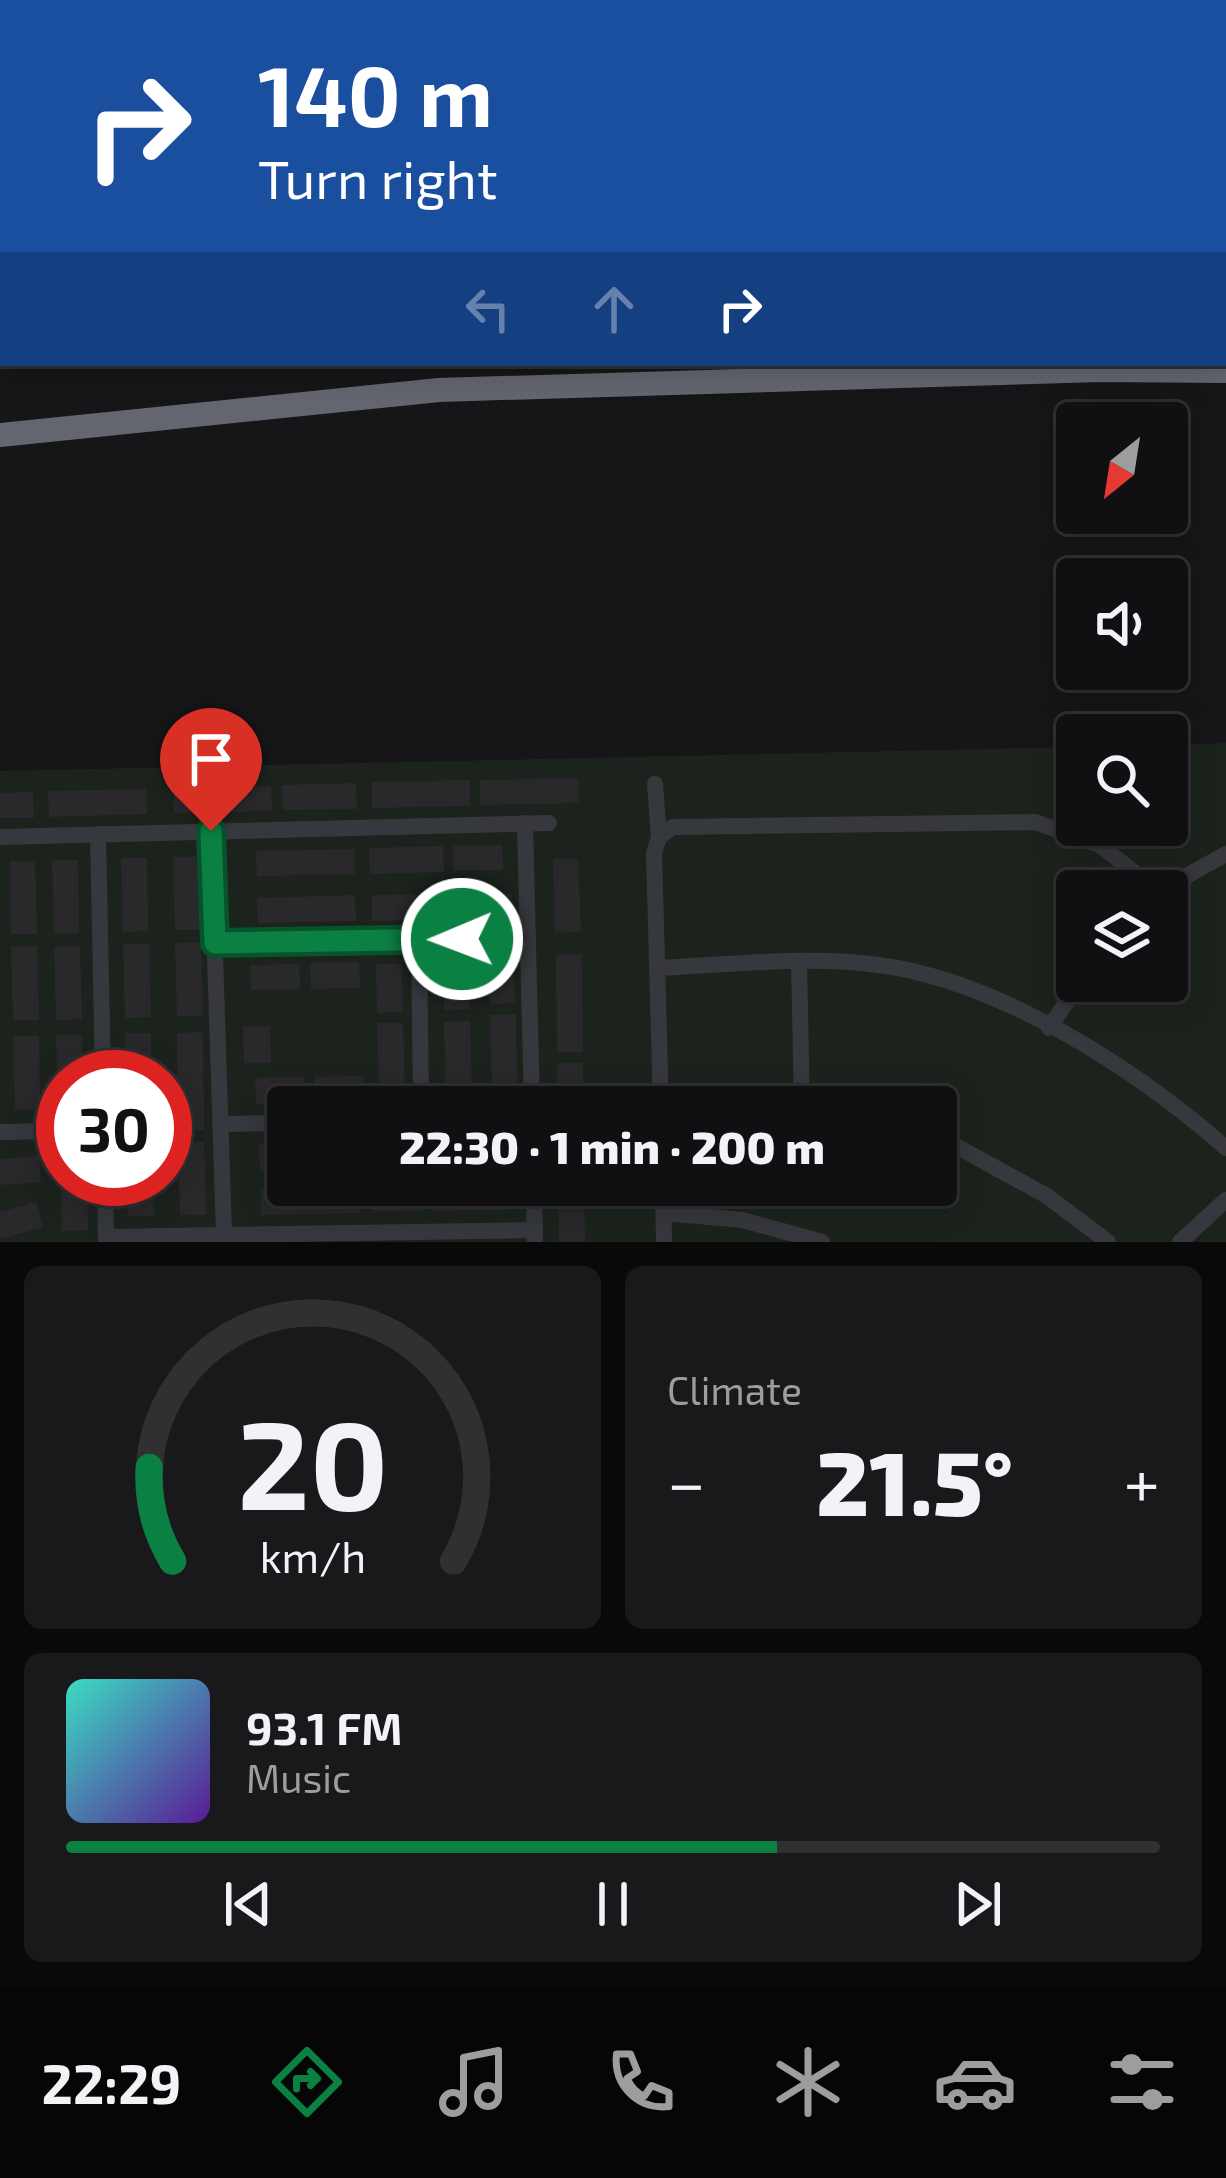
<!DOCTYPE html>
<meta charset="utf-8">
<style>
body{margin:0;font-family:"Exo 2",sans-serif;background:#19191b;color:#f1f3f6;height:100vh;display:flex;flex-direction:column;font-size:45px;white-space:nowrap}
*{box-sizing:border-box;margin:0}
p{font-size:39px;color:#9c9d9f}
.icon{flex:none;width:66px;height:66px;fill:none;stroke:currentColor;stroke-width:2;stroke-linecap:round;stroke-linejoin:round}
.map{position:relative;height:1242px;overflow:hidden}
.sheet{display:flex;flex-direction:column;gap:24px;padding:24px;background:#09090a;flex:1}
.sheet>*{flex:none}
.top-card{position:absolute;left:0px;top:0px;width:1227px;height:366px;box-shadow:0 6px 30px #0003,0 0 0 3px #303032;background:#1a4fa0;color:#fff;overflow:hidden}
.needle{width:78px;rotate:210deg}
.controls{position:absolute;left:1056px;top:402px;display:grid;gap:24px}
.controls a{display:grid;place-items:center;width:132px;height:132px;border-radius:12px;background:#101012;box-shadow:0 6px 30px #0003,0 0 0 3px #303032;font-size:60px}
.speed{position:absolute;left:36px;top:1050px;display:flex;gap:24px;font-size:60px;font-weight:700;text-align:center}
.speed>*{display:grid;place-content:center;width:156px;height:156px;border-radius:50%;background:#101012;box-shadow:0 6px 30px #0003,0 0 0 3px #303032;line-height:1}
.speed .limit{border:18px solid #d22;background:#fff;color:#111}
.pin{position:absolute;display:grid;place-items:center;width:102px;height:102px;color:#fff;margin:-123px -51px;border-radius:50% 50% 50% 0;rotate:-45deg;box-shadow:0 0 12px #0007}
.pin .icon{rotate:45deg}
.me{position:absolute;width:132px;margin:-66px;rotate:269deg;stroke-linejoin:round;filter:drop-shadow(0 0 9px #0008)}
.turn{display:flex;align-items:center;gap:42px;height:252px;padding:0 60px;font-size:54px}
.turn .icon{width:156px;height:156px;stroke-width:2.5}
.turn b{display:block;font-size:84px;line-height:102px}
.lanes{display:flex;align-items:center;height:114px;padding:0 60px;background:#0003;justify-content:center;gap:60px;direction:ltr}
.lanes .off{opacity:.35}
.big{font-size:90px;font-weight:800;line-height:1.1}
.sheet .card{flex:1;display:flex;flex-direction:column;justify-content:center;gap:18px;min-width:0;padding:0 42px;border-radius:18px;background:#19191b}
.sheet .dial{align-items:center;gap:0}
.dial svg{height:312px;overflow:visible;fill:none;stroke:#303032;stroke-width:7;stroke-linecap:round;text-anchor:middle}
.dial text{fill:#f1f3f6;stroke:none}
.song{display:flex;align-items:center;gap:36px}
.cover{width:144px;height:144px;border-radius:18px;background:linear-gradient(135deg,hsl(170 70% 55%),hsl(270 70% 35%))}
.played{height:12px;border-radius:6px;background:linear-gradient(90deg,#0b8043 65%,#303032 65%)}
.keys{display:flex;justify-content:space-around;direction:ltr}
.heat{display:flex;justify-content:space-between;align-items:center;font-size:66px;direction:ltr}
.sheet .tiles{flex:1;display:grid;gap:24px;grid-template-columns:1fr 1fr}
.card:last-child{grid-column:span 2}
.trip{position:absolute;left:267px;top:1086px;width:690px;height:120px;border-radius:12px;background:#101012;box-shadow:0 6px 30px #0003,0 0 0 3px #303032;font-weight:800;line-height:120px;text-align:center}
.dock{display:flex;height:192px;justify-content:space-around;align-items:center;background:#060607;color:#9c9d9f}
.dock .icon{width:84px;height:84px}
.dock .current{color:#0b8043}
.dock b{font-size:54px;color:#f1f3f6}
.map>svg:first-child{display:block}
.green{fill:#1c231d;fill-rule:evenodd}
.building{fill:#29292c}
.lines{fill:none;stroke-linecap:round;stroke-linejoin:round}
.minor{stroke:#37383d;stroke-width:16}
.highway{stroke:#63666e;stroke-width:24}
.route-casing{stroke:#07532c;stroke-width:30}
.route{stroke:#0b8043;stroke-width:21}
</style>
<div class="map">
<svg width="1226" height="1242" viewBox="0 0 1226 1242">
<rect width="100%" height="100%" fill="#161618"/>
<!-- green -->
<path class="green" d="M1226,743v499h-1226v-471l1077,-24v78h90v-80zM1077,891h90v90h-90zM63,1077h102v102h-102zM288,1107h648v78h-648z"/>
<!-- building -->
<g class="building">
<polygon points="578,778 579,803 480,805 480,780"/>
<polygon points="470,780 470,806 372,808 372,782"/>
<polygon points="356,783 357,809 283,810 282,785"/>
<polygon points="271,786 272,811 174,813 173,788"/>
<polygon points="146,789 147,814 49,817 48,791"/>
<polygon points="33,792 34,818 0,818 0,793"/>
<polygon points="502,845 503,870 454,871 453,846"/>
<polygon points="443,846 444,872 370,874 369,848"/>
<polygon points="354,849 355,874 257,876 256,851"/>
<polygon points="173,857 198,857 200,930 175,930"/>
<polygon points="121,858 147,858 148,931 123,932"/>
<polygon points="553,859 578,859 581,932 555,933"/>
<polygon points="52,860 78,860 79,933 54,934"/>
<polygon points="10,861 35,861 37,934 11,934"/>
<polygon points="470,893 471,919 372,921 372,895"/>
<polygon points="487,893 512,893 514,942 488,942"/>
<polygon points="355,895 356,921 258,923 257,898"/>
<polygon points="201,942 203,1016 177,1016 175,943"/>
<polygon points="123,944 149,944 151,1017 125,1018"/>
<polygon points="37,946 39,1020 13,1020 11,947"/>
<polygon points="80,946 82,1019 56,1020 54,947"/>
<polygon points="514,954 515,1003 490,1004 488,955"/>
<polygon points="582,954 583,1052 557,1052 556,955"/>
<polygon points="468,960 470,1009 444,1010 443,961"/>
<polygon points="359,962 360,988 311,989 310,963"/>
<polygon points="299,964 300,989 251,990 250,965"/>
<polygon points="376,964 401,964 403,1012 377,1013"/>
<polygon points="516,1014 517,1088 492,1088 490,1015"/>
<polygon points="470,1021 472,1095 446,1095 444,1022"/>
<polygon points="377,1023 403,1023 405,1096 379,1097"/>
<polygon points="270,1026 271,1063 244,1063 243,1027"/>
<polygon points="203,1032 204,1130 178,1130 177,1033"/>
<polygon points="125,1033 151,1033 151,1077 126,1077"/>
<polygon points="56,1035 82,1035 83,1077 63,1077 63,1109 58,1109"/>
<polygon points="13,1036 39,1036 40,1109 15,1110"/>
<polygon points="557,1063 583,1063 583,1107 558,1107"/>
<polygon points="363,1076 364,1101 315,1103 314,1077"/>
<polygon points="304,1077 305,1103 256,1104 255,1078"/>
<polygon points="178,1142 204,1142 206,1215 180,1215"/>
<polygon points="259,1145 288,1145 288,1170 260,1171"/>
<polygon points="39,1156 41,1182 0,1185 0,1159"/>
<polygon points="61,1179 87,1179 88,1230 62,1231"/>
<polygon points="128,1179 153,1179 154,1216 128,1216"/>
<polygon points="506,1185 507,1210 433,1211 433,1186"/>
<polygon points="558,1185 584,1185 585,1242 559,1242"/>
<polygon points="421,1186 422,1211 373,1212 372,1187"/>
<polygon points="359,1187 359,1213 261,1215 261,1189"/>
<polygon points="36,1202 43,1227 0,1239 0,1212"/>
</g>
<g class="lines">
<!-- minor -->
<g class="minor">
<polyline points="49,0 64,0"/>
<polyline points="130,0 132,3"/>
<polyline points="379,3 381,0"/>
<polyline points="0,123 3,122"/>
<polyline points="1224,285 1226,285"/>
<polyline points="655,784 659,837"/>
<polyline points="525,823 532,1107"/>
<polyline points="211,831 224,1235"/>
<polyline points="98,834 103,1077"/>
<polyline points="0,837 549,823"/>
<polyline points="1159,891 1226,854"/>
<polyline points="419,940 421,1107"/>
<polyline points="215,942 462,939"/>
<polyline points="799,962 802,1107"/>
<path d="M657,968c73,-3 150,-13 222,-3 121,16 257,104 347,183"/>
<polyline points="1049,1028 1081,981"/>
<polyline points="802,1096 855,1107"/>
<polyline points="661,1107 654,853 659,837 673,827 1035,822 1100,845 1157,891"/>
<polyline points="220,1124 288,1123"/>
<polyline points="0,1132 63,1131"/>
<polyline points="936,1135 1047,1196 1108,1242"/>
<polyline points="105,1179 106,1242"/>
<polyline points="534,1185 535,1242"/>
<polyline points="663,1185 664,1242"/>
<polyline points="664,1213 743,1220 822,1242"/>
<polyline points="106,1237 535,1230"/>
<polyline points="1180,1242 1226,1200"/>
</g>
<!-- highway -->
<g class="highway">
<polyline points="0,287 3,287"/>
<polyline points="1224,303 1226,303"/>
<polyline points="0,435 439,390 1100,370 1226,371"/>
</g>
</g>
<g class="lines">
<!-- route casing -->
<g class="route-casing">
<polyline id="route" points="211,831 215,943 462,939"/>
</g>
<!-- route -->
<use href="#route" class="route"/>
</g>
</svg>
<div class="controls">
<a><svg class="needle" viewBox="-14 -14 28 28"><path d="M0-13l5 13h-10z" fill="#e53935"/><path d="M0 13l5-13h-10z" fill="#9c9d9f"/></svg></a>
<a><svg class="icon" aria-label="sound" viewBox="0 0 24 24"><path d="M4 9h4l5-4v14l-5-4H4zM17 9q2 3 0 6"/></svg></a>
<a><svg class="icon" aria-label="search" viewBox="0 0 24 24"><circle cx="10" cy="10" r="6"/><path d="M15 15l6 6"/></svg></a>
<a><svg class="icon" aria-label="layers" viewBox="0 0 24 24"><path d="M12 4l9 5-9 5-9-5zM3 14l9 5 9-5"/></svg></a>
</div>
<div class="speed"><div class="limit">30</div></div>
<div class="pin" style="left:211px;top:831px;background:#d93025"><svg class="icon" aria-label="arrive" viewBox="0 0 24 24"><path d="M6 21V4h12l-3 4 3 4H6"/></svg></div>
<svg class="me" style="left:462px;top:939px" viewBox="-20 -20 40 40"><circle r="17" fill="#0b8043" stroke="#fff" stroke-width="3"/><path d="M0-11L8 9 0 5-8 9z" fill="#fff"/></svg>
<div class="trip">22:30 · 1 min · 200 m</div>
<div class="top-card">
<div class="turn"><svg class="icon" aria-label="right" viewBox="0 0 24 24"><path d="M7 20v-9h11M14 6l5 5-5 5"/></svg><div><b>140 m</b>Turn right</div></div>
<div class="lanes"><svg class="icon off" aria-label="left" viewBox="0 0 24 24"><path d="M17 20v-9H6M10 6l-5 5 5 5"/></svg><svg class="icon off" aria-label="ahead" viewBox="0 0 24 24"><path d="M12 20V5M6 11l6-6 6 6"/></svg><svg class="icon" aria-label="right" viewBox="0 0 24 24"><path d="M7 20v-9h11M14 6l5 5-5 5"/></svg></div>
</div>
</div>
<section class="sheet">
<div class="tiles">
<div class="card dial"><svg viewBox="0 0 100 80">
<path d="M14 69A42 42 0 1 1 86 69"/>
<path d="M14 69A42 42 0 0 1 8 45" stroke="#0b8043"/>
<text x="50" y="56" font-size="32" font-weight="700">20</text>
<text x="50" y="72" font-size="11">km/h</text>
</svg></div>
<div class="card"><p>Climate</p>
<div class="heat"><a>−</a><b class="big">21.5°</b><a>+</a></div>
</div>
<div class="card">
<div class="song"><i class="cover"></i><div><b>93.1 FM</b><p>Music</p></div></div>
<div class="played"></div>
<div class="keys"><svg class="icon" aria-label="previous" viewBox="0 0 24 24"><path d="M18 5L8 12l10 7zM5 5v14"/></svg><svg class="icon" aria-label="pause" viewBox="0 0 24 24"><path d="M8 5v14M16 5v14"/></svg><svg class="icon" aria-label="next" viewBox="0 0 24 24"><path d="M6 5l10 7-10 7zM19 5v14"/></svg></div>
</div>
</div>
</section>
<nav class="dock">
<b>22:29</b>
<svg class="icon current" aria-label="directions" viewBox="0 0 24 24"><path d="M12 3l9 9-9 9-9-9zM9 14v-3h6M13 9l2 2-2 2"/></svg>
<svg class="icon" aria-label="music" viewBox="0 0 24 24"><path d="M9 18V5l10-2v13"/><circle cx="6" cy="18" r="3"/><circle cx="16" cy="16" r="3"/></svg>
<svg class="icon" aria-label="phone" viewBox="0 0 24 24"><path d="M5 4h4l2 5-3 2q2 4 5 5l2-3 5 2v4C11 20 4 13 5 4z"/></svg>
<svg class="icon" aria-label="climate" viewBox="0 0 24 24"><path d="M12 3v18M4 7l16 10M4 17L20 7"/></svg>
<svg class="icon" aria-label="car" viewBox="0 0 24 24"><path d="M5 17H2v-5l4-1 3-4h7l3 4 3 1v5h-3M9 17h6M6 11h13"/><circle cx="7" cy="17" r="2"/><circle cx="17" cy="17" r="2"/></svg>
<svg class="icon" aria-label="filters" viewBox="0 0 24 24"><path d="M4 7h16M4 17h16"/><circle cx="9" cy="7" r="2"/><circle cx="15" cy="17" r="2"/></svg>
</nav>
